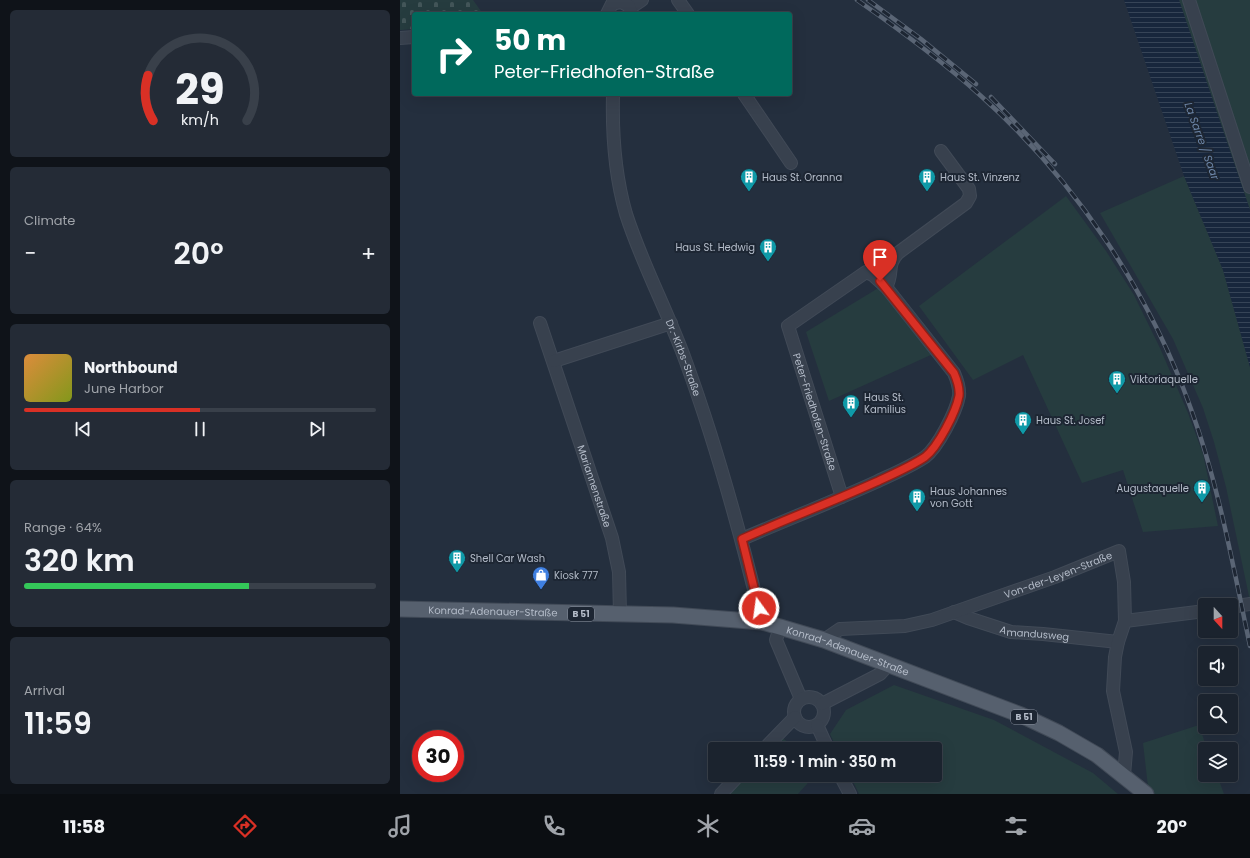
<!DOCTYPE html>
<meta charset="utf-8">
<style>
body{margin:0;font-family:Poppins,sans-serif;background:#242b36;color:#f1f3f6;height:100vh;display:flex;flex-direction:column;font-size:15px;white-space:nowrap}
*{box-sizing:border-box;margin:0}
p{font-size:13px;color:#a0a4aa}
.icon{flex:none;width:22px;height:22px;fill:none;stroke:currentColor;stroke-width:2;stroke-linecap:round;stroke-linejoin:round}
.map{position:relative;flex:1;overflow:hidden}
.details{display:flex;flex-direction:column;gap:10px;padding:10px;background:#0f1319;width:400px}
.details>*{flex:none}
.banner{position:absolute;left:12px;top:12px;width:380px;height:84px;border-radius:4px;box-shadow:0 4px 16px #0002,0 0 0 1px #39404a;background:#00695c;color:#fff;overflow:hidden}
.needle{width:26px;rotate:159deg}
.tools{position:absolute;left:798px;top:598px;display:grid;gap:8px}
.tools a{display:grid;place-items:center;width:40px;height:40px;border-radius:4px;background:#1b232e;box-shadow:0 4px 16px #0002,0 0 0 1px #39404a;font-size:20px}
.speed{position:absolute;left:12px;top:730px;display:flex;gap:8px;font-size:20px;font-weight:700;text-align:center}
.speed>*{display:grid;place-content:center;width:52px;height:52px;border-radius:50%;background:#1b232e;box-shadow:0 4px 16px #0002,0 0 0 1px #39404a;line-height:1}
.speed .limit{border:6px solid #d22;background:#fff;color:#111}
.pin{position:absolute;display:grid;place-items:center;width:34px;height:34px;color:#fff;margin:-41px -17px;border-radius:50% 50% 50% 0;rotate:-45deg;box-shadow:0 0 4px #0007}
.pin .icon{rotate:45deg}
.me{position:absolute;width:44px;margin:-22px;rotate:346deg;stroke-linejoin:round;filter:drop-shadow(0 0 3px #0008)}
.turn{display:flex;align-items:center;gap:14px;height:84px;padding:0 16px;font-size:18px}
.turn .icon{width:52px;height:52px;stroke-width:2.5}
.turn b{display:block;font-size:28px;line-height:34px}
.big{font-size:30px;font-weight:600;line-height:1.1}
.details .widget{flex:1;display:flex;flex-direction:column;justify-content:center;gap:6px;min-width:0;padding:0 14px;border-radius:6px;background:#242b36}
.details .dial{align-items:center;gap:0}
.dial svg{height:104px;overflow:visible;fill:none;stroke:#39404a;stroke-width:7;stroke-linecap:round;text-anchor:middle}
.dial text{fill:#f1f3f6;stroke:none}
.song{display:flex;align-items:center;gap:12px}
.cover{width:48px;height:48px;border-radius:6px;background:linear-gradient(135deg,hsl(30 70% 55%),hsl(70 70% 35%))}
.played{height:4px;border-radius:2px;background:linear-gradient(90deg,#d93025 50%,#39404a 50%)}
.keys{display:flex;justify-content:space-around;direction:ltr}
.heat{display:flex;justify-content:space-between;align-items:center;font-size:22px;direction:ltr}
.charge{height:6px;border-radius:3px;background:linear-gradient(90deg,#34c759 64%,#39404a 0)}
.trip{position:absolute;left:308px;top:742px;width:234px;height:40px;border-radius:4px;background:#1b232e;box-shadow:0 4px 16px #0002,0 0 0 1px #39404a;font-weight:600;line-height:40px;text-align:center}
.menu{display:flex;height:64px;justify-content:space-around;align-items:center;background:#0b0e12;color:#a0a4aa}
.menu .icon{width:28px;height:28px}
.menu .current{color:#d93025}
.menu b{font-size:18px;color:#f1f3f6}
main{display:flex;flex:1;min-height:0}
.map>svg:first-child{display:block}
.green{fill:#263c3f}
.cemetery{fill:url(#cemetery-stones)}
.water{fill:url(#water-rules)}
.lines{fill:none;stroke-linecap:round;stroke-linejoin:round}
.minor-casing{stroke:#414a57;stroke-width:14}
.major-casing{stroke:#414a57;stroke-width:17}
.minor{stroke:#38414e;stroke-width:12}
.major{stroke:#56606e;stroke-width:15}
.rail-casing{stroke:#5a6575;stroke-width:4.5}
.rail{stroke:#1d2633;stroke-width:3;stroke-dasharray:9;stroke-linecap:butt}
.route-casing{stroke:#8d1f18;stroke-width:10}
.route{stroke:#d93025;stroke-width:7}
.labels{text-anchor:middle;stroke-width:4;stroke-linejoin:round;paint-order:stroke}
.shield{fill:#1d2633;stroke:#878f9c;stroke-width:1}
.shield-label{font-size:9px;font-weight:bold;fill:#b4bcc9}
.poi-label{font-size:10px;fill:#b4bcc9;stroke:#1d2633;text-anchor:start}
.street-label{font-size:10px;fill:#b4bcc9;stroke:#1d2633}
.water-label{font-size:11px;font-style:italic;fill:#6d86a8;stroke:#1d2633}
</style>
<main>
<section class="details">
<div class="widget dial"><svg viewBox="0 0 100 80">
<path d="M14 69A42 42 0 1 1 86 69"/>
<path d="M14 69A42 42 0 0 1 10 34" stroke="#d93025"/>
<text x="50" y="56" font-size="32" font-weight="700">29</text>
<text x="50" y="72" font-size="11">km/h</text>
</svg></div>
<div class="widget"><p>Climate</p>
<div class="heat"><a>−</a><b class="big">20°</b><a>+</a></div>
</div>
<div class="widget">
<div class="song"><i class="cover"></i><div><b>Northbound</b><p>June Harbor</p></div></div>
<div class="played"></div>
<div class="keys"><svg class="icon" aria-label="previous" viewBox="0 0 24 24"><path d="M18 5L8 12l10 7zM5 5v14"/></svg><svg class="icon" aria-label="pause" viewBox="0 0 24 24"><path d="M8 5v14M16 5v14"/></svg><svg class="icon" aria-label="next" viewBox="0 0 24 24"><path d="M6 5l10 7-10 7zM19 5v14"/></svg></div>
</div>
<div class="widget"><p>Range · 64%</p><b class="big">320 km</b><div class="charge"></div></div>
<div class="widget"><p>Arrival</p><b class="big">11:59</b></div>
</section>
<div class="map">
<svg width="850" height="794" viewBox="0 0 850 794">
<defs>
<pattern id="cemetery-stones" width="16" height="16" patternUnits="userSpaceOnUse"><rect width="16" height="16" fill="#263c3f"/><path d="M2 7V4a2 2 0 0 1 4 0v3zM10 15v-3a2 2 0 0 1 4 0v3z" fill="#435659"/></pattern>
<pattern id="water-rules" width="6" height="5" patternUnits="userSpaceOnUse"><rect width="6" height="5" fill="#17263c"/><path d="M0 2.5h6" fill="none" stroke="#364457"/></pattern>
</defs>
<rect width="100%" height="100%" fill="#242f3e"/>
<!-- green -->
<g class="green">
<polygon points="779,0 850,0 850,210"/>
<polygon points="784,176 823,270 850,367 850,601 826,487 814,442 803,408 773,339 700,213"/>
<polygon points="666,196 706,251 734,295 760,348 788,413 803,454 818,526 743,532 723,470 682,483 623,355 573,380 519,306"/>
<polygon points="480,287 533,354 429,401 406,332"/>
<polygon points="494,685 594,720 693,773 718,794 459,794 450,775 535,775 535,749 437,749 430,734 446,710"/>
<polygon points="799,725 807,749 805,749 805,775 817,775 824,794 755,794 748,787 743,743"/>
<path d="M380,736c12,11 25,12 40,6l3,7h-55z"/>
<polygon points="343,775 415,775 398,794 325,794"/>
</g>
<!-- cemetery -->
<polygon class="cemetery" points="0,0 73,0 83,14 14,14 14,29 0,30"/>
<!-- water -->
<polygon class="water" points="724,0 779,0 850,210 850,367 823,270 784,176"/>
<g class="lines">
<!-- minor casing -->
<g class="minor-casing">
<g id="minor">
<polyline points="278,0 288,14"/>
<polyline points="789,0 850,187"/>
<polyline points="230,8 242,0"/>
<polyline points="207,14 212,4 221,2 229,6 232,14"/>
<polyline points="0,38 14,37"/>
<path id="s1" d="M213,94c-1,40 2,82 13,120 16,50 42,98 60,148 31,85 55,173 76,260"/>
<polyline points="344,94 391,163"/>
<path d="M486,287c8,-14 0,-21 12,-34l68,-50 4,-7 -1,-7 -28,-38"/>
<path id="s2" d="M140,323l72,215 7,34 1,42"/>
<polyline points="154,361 271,323"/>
<path id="s3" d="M342,539c44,-19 90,-37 134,-57 17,-8 34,-15 49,-25 13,-10 31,-45 34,-61 1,-8 -2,-16 -5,-23l-68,-86 -13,-12 -7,-3 -78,54 54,171"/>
<polyline points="831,607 850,604"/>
<path id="s4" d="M554,612l14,6 43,14 32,2 75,8"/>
<polyline points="725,621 805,611"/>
<polyline points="380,627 376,640 401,699"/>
<path id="s5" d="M424,640l16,-11 65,-3 27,-6 123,-43 64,-26 5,31 1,39 -7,21 -3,15 -2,34 13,61 -2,23"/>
<circle cx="409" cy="712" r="15"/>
<polyline points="422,704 480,674 489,664"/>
<polyline points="417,725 428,749"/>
<polyline points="364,749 395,717"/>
<polyline points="440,775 450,794"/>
<polyline points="321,794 339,775"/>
</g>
</g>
<!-- major casing -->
<g class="major-casing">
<g id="major">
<path id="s6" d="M0,609l273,6 89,7 18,5 44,13 197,75 38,18 38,22 49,39"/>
</g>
</g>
<!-- minor -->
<use href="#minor" class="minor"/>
<!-- major -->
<use href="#major" class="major"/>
<!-- rail casing -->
<g class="rail-casing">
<g id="rail">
<path d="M457,0c43,30 85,61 124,96 94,84 168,195 210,313 28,77 42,157 59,237"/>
<polyline points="468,0 521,39 576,84"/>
<polyline points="591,97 655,164"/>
</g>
</g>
<!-- rail -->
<use href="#rail" class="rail"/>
</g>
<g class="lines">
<!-- route casing -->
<g class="route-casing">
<path id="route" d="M359,608l-17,-69c44,-20 90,-37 134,-57 17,-8 34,-15 49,-25 13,-10 31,-45 34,-61 1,-8 -2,-16 -5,-23l-74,-92"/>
</g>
<!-- route -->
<use href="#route" class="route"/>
</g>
<!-- icons -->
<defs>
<g id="building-pin" transform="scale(0.9)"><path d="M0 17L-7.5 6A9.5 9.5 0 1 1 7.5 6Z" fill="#0f9aa8" stroke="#1d2633"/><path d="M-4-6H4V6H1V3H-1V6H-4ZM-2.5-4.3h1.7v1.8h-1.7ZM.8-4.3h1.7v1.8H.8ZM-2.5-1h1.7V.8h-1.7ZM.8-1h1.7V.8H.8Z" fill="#fff"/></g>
<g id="shop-pin" transform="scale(0.9)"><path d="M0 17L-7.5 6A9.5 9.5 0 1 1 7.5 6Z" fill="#3f7fe0" stroke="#1d2633"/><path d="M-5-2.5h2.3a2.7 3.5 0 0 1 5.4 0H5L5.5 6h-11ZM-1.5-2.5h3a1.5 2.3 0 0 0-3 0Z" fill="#fff"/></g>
</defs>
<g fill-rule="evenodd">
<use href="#building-pin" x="349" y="177"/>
<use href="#building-pin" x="527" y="177"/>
<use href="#building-pin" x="368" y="247"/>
<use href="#building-pin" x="717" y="379"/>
<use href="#building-pin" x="451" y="403"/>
<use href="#building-pin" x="623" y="420"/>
<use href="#building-pin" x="802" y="488"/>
<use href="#building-pin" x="517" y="497"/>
<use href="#building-pin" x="57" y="558"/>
<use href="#shop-pin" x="141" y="575"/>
</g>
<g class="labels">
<!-- shield labels -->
<g class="shield">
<rect x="168" y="607" width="26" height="14" rx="3"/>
<rect x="611" y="710" width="26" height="14" rx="3"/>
</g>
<g class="shield-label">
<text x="181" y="617">B 51</text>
<text x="624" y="720">B 51</text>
</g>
<!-- poi labels -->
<g class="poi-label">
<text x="362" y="181">Haus St. Oranna</text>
<text x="540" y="181">Haus St. Vinzenz</text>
<text x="355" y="251" text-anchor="end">Haus St. Hedwig</text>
<text x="730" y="383">Viktoriaquelle</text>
<text x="464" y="401">Haus St.<tspan x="464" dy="12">Kamilius</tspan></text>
<text x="636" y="424">Haus St. Josef</text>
<text x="789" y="492" text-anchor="end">Augustaquelle</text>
<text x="530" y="495">Haus Johannes<tspan x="530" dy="12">von Gott</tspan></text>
<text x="70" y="562">Shell Car Wash</text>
<text x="154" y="579">Kiosk 777</text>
</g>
<!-- street labels -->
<g class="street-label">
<text dy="4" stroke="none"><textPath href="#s1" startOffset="276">Dr.-Kirbs-Straße</textPath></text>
<text dy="4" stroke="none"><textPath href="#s3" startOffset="615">Peter-Friedhofen-Straße</textPath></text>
<text dy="4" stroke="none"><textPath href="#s2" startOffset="172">Mariannenstraße</textPath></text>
<text dy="4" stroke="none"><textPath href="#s5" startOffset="246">Von-der-Leyen-Straße</textPath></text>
<text dy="4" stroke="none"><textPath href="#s6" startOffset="93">Konrad-Adenauer-Straße</textPath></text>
<text dy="4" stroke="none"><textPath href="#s4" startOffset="84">Amandusweg</textPath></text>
<text dy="4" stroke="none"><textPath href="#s6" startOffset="453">Konrad-Adenauer-Straße</textPath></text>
</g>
<!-- water labels -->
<g class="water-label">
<text transform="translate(802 141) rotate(70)" y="4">La Sarre / Saar</text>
</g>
</g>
</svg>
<div class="tools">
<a><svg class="needle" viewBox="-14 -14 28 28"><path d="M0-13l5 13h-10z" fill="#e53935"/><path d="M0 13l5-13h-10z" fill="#a0a4aa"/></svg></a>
<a><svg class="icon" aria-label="sound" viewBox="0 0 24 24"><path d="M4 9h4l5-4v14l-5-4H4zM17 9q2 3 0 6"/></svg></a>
<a><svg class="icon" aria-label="search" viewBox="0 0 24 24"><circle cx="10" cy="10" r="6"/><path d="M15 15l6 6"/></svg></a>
<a><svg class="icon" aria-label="layers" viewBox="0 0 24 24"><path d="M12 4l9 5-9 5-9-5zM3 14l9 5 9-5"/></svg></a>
</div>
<div class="speed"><div class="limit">30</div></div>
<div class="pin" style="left:480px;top:281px;background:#d93025"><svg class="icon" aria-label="arrive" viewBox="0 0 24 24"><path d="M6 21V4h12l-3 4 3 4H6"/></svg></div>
<svg class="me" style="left:359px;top:608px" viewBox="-20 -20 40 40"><circle r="17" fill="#d93025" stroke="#fff" stroke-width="3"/><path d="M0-11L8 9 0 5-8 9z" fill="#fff"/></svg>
<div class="trip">11:59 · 1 min · 350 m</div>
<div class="banner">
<div class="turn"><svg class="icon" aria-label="right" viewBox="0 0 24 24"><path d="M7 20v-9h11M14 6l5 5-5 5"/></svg><div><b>50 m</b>Peter-Friedhofen-Straße</div></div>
</div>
</div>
</main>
<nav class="menu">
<b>11:58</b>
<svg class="icon current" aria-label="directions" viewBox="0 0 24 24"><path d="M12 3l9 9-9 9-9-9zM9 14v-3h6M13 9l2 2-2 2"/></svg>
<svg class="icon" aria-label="music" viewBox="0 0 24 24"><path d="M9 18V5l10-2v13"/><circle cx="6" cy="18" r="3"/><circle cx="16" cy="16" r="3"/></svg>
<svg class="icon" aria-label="phone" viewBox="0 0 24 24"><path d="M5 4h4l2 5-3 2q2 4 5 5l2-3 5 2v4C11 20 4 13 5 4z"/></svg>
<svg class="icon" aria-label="climate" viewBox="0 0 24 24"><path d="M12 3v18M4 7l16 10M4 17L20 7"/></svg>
<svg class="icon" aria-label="car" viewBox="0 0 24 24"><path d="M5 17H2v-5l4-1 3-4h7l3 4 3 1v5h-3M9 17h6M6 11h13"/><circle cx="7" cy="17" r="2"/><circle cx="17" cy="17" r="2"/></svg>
<svg class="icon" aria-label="filters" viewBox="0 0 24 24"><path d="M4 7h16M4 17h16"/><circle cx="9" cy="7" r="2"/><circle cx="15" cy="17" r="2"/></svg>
<b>20°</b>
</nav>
